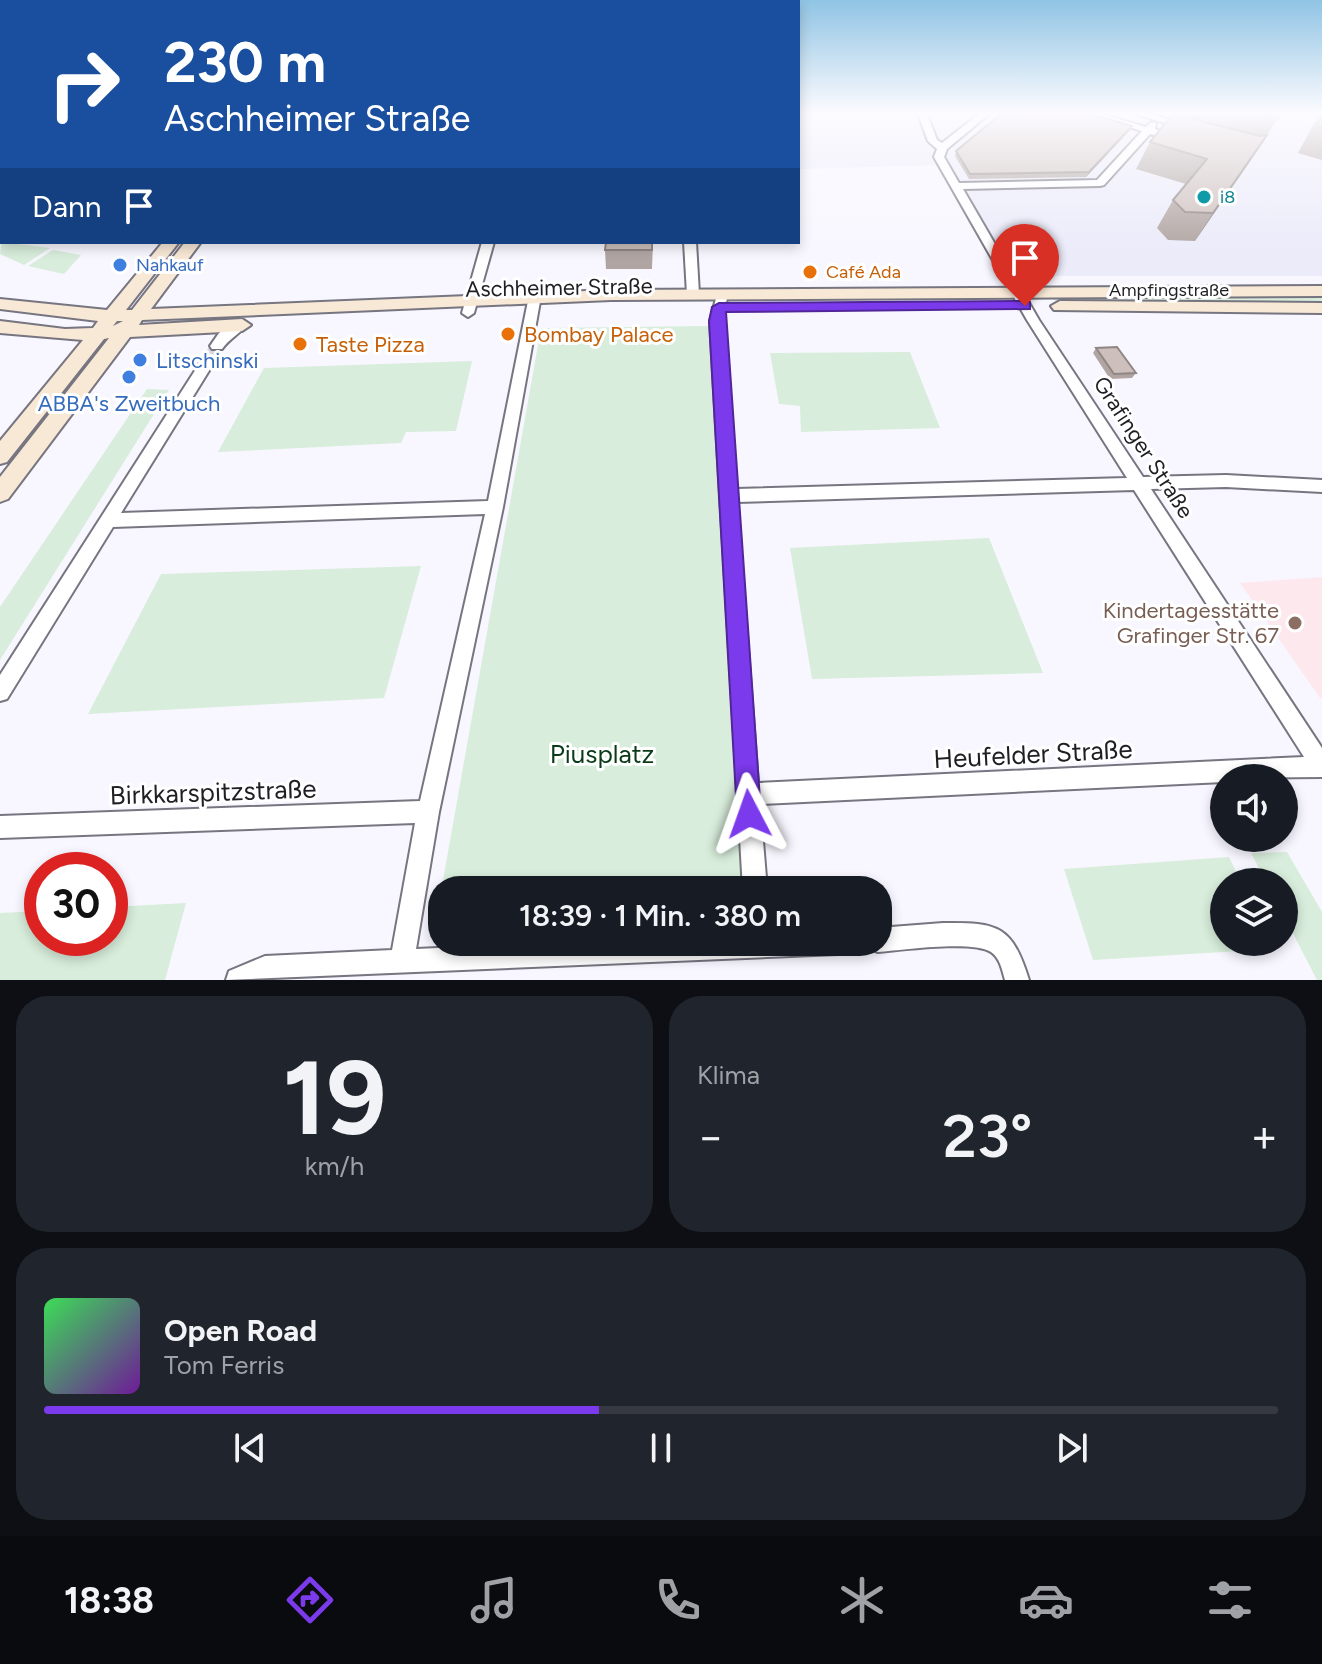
<!DOCTYPE html>
<html lang="de">
<meta charset="utf-8">
<style>
body{margin:0;font-family:Figtree,sans-serif;background:#20242c;color:#f1f3f6;height:100vh;display:flex;flex-direction:column;font-size:30px;white-space:nowrap}
*{box-sizing:border-box;margin:0}
p{font-size:26px;color:#9ea1a6}
.icon{flex:none;width:44px;height:44px;fill:none;stroke:currentColor;stroke-width:2;stroke-linecap:round;stroke-linejoin:round}
.map{position:relative;height:980px;overflow:hidden}
.drawer{display:flex;flex-direction:column;gap:16px;padding:16px;background:#0d0f14;flex:1}
.drawer>*{flex:none}
.top-card{position:absolute;left:0px;top:0px;width:800px;height:244px;box-shadow:0 4px 12px #0003;background:#1a4fa0;color:#fff;overflow:hidden}
.fabs{position:absolute;left:1210px;top:764px;display:grid;gap:16px}
.fabs a{display:grid;place-items:center;width:88px;height:88px;border-radius:50%;background:#171b24;box-shadow:0 4px 12px #0003;font-size:40px}
.speed{position:absolute;left:24px;top:852px;display:flex;gap:16px;font-size:40px;font-weight:700;text-align:center}
.speed>*{display:grid;place-content:center;width:104px;height:104px;border-radius:50%;background:#171b24;box-shadow:0 4px 12px #0003;line-height:1}
.speed .limit{border:12px solid #d22;background:#fff;color:#111}
.pin{position:absolute;display:grid;place-items:center;width:68px;height:68px;color:#fff;margin:-82px -34px;border-radius:50% 50% 50% 0;rotate:-45deg;box-shadow:0 0 8px #0007}
.pin .icon{rotate:45deg}
.me{position:absolute;width:88px;margin:-44px;rotate:356deg;stroke-linejoin:round;filter:drop-shadow(0 0 6px #0008)}
.turn{display:flex;align-items:center;gap:28px;height:168px;padding:0 32px;font-size:36px}
.turn .icon{width:104px;height:104px;stroke-width:2.5}
.turn b{display:block;font-size:56px;line-height:68px}
.then{display:flex;align-items:center;height:76px;padding:0 32px;background:#0003;gap:16px;font-size:30px}
.big{font-size:60px;font-weight:600;line-height:1.1}
.drawer .widget{flex:1;display:flex;flex-direction:column;justify-content:center;gap:12px;min-width:0;padding:0 28px;border-radius:32px;background:#20242c}
.drawer .dial{align-items:center;gap:0}
.dial b{font-size:104px;line-height:1}
.song{display:flex;align-items:center;gap:24px}
.cover{width:96px;height:96px;border-radius:12px;background:linear-gradient(135deg,hsl(130 70% 55%),hsl(280 70% 35%))}
.played{height:8px;border-radius:4px;background:linear-gradient(90deg,#7c3aed 45%,#363941 45%)}
.keys{display:flex;justify-content:space-around;direction:ltr}
.heat{display:flex;justify-content:space-between;align-items:center;font-size:44px;direction:ltr}
.drawer .tiles{flex:1;display:grid;gap:16px;grid-template-columns:1fr 1fr}
.widget:last-child{grid-column:span 2}
.trip{position:absolute;left:428px;top:876px;width:464px;height:80px;border-radius:32px;background:#171b24;box-shadow:0 4px 12px #0003;font-weight:600;line-height:80px;text-align:center}
.tabs{display:flex;height:128px;justify-content:space-around;align-items:center;background:#090b0e;color:#9ea1a6}
.tabs .icon{width:56px;height:56px}
.tabs .on{color:#7c3aed}
.tabs b{font-size:36px;color:#f1f3f6}
.map>svg:first-child{display:block}
.built{fill:#ebebfa}
.education{fill:#fde8ee}
.green{fill:#d8eddb}
.lines{fill:none;stroke-linecap:round;stroke-linejoin:round}
.minor-tunnel{stroke:#d7d6de;stroke-width:13;stroke-dasharray:13 7;stroke-linecap:butt}
.minor-casing{stroke:#767580;stroke-width:4}
.secondary-casing{stroke:#767580;stroke-width:4}
.minor{fill:#fff;fill-rule:evenodd}
.secondary{fill:#f8e8d6;fill-rule:evenodd}
.wall{fill:#b0a5a2}
.shaded-wall{fill:#908684}
.building{fill:#cdc0bc;stroke:#908684;stroke-width:2}
.route{fill:#7c3aed;stroke:#51269a;stroke-width:2}
.culture-dot{fill:#0f9aa8;stroke:#fff;stroke-width:3}
.shop-dot{fill:#3f7fe0;stroke:#fff;stroke-width:3}
.food-dot{fill:#e8710a;stroke:#fff;stroke-width:3}
.education-dot{fill:#8d6e63;stroke:#fff;stroke-width:3}
.labels{text-anchor:middle;stroke-width:6;stroke-linejoin:round;paint-order:stroke}
.far-culture-label{font-size:18px;fill:#0d838f;stroke:#fff;text-anchor:start}
.far-shop-label{font-size:18px;fill:#366cbe;stroke:#fff;text-anchor:start}
.far-food-label{font-size:18px;fill:#c56008;stroke:#fff;text-anchor:start}
.far-street-label{font-size:18px;fill:#1f1e23;stroke:#fff}
.street-label{font-size:22px;fill:#1f1e23;stroke:#fff}
.food-label{font-size:22px;fill:#c56008;stroke:#fff;text-anchor:start}
.shop-label{font-size:22px;fill:#366cbe;stroke:#fff;text-anchor:start}
.education-label{font-size:22px;fill:#785e54;stroke:#fff;text-anchor:end}
.near-park-label{font-size:26px;fill:#0a3b18;stroke:#fff}
.near-street-label{font-size:26px;fill:#1f1e23;stroke:#fff}
</style>
<div class="map">
<svg width="1322" height="980" viewBox="0 0 1322 980">
<rect width="100%" height="100%" fill="#f8f7ff"/>
<!-- built -->
<polygon class="built" points="798,114 1322,114 1322,276 1013,276 943,165 798,169"/>
<!-- education -->
<polygon class="education" points="1322,577 1322,698 1320,698 1240,583"/>
<!-- green -->
<g class="green">
<polygon points="2,237 2,242 50,248 24,265 0,254"/>
<polygon points="53,250 81,255 64,274 28,266"/>
<polygon points="1051,295 1322,295 1322,304 1055,301"/>
<polygon points="708,326 746,890 442,890 442,931 434,931 541,328"/>
<polygon points="910,352 940,428 801,432 800,406 779,404 770,353"/>
<polygon points="472,361 456,431 406,432 401,443 218,452 264,368"/>
<polygon points="147,389 169,390 0,660 0,607"/>
<polygon points="989,538 1043,673 812,679 790,548"/>
<polygon points="421,566 384,698 88,714 161,574"/>
<polygon points="1287,852 1322,912 1322,980 1317,980 1284,916 1284,882 1266,882 1251,853"/>
<polygon points="1229,857 1241,882 1224,882 1224,942 1270,942 1274,949 1093,960 1064,869"/>
<polygon points="186,903 165,980 0,980 0,913 42,911 42,938 110,938 110,907"/>
</g>
<g class="lines">
<!-- minor-tunnel -->
<polyline class="minor-tunnel" points="208,361 217,346"/>
<!-- minor casing -->
<g class="minor-casing">
<g id="minor">
<path d="M918,114h9l10,26 5,3 37,-29h10l-42,35 -3,8 15,26 138,-3 45,-49 -54,-17h13l45,13 4,-4h6l-1,6 26,9 -5,3 -26,-7 -46,51 -4,1 -137,3 76,131 104,157 83,-2 96,5v12l-96,-5 -75,2 171,259v29l-98,1v4l-464,22 7,86h-24l-33,-569 8,-30 4,-1 6,4 -6,27 14,168 391,-11 -100,-158 -93,-163 3,-8 -9,-8zM1134,490l170,267 -546,26 -21,-281z"/>
<polygon points="1136,114 1150,114 1190,126 1185,129"/>
<rect x="0" y="130" width="2" height="6"/>
<rect x="0" y="203" width="2" height="6"/>
<polygon points="482,242 494,242 474,313 468,317 462,313"/>
<polygon points="684,242 696,242 699,294 693,298 687,294"/>
<polygon points="535,292 541,296 503,507 439,812 416,949 570,942 850,942 847,951 838,954 226,980 229,971 265,956 392,950 415,823 0,838 0,816 420,801 485,514 113,527 7,699 0,701 0,675 203,358 213,358 215,361 121,513 488,501 529,296"/>
<path d="M240,321l7,4c-8,9 -18,14 -25,24h-10l-2,-3 9,-13z"/>
<path d="M943,923c56,-1 69,3 86,57h-24c-3,-10 -5,-22 -14,-28 -19,-12 -89,-2 -113,0l-9,-3 -2,-7h11v-14z"/>
</g>
</g>
<!-- secondary casing -->
<g class="secondary-casing">
<g id="secondary">
<path d="M163,242h16l-53,68h6l53,-68h16l-50,67 460,-19 711,-4v10l-711,4 -469,20 -3,5 103,-6 9,6 -9,6 -112,6 -122,162 -8,3v-25l109,-139 -5,1 -97,123 -7,2v-23l83,-101 -83,-7v-12l65,8 28,-1 5,-7 -98,-12v-10l107,11zM117,321h6l-10,5z"/>
<polygon points="1060,301 1322,303 1322,313 1054,310 1051,306"/>
</g>
</g>
<!-- minor -->
<use href="#minor" class="minor"/>
<!-- secondary -->
<use href="#secondary" class="secondary"/>
</g>
<!-- wall -->
<g class="wall">
<polygon points="1180,114 1281,114 1195,241 1168,240 1157,228 1173,200 1186,184 1136,169 1150,142"/>
<polygon points="1319,114 1322,114 1322,160 1298,153"/>
<polygon points="1132,126 1130,130 1086,177 969,179 955,156 956,151"/>
<polygon points="653,242 652,269 606,269 605,250"/>
<polygon points="1096,348 1136,373 1132,378 1110,379 1093,353"/>
</g>
<!-- shaded-wall -->
<g class="shaded-wall">
<polygon points="1132,126 1130,130 1086,177 1089,172"/>
<polygon points="1267,135 1250,161 1195,241 1213,213"/>
</g>
<!-- building -->
<g class="building">
<polygon points="1001,114 1091,114 1132,126 1089,172 970,174 956,151"/>
<polygon points="1173,114 1260,136 1267,135 1213,213 1185,212 1173,200 1207,159 1150,142"/>
<polygon points="1262,114 1281,114 1278,118"/>
<polygon points="1322,116 1322,128 1317,127"/>
<polygon points="606,242 652,242 652,250 605,250"/>
<polygon points="1117,347 1136,373 1114,374 1096,348"/>
</g>
<!-- sky -->
<linearGradient id="sky" x2="0" y2="1"><stop stop-color="#90c4e4"/><stop offset="0.45" stop-color="#fcfbff"/><stop offset="1" stop-color="#fcfbff" stop-opacity="0"/></linearGradient>
<rect width="1322" height="251" fill="url(#sky)"/>
<!-- route -->
<polygon class="route" points="1025,301 1030,302 1030,309 726,312 761,814 758,823 749,826 740,823 737,814 709,321 712,307 719,303"/>
<!-- markers -->
<circle class="culture-dot" cx="1204" cy="197" r="8"/>
<g class="shop-dot">
<circle cx="120" cy="265" r="8"/>
<circle cx="140" cy="360" r="8"/>
<circle cx="129" cy="377" r="8"/>
</g>
<g class="food-dot">
<circle cx="810" cy="272" r="8"/>
<circle cx="508" cy="334" r="8"/>
<circle cx="300" cy="344" r="8"/>
</g>
<circle class="education-dot" cx="1295" cy="623" r="8"/>
<g class="labels">
<!-- far-culture labels -->
<g class="far-culture-label">
<text x="1220" y="203">i8</text>
</g>
<!-- far-shop labels -->
<g class="far-shop-label">
<text x="136" y="271">Nahkauf</text>
</g>
<!-- far-food labels -->
<g class="far-food-label">
<text x="826" y="278">Café Ada</text>
</g>
<!-- far-street labels -->
<g class="far-street-label">
<text x="1169" y="296">Ampfingstraße</text>
</g>
<!-- street labels -->
<g class="street-label">
<text transform="translate(559 287) rotate(-1)" y="8">Aschheimer Straße</text>
<text transform="translate(1144 447) rotate(57)" y="8">Grafinger Straße</text>
</g>
<!-- food labels -->
<g class="food-label">
<text x="524" y="342">Bombay Palace</text>
<text x="316" y="352">Taste Pizza</text>
</g>
<!-- shop labels -->
<g class="shop-label">
<text x="156" y="368">Litschinski</text>
<text x="129" y="411" text-anchor="middle">ABBA's Zweitbuch</text>
</g>
<!-- education labels -->
<g class="education-label">
<text x="1279" y="618">Kindertagesstätte<tspan x="1279" dy="25">Grafinger Str. 67</tspan></text>
</g>
<!-- near-park labels -->
<g class="near-park-label">
<text x="602" y="763">Piusplatz</text>
</g>
<!-- near-street labels -->
<g class="near-street-label">
<text transform="translate(1033 754) rotate(-3)" y="9">Heufelder Straße</text>
<text transform="translate(213 792) rotate(-2)" y="9">Birkkarspitzstraße</text>
</g>
</g>
</svg>
<div class="fabs">
<a><svg class="icon" aria-label="sound" viewBox="0 0 24 24"><path d="M4 9h4l5-4v14l-5-4H4zM17 9q2 3 0 6"/></svg></a>
<a><svg class="icon" aria-label="layers" viewBox="0 0 24 24"><path d="M12 4l9 5-9 5-9-5zM3 14l9 5 9-5"/></svg></a>
</div>
<div class="speed"><div class="limit">30</div></div>
<div class="pin" style="left:1025px;top:306px;background:#d93025"><svg class="icon" aria-label="arrive" viewBox="0 0 24 24"><path d="M6 21V4h12l-3 4 3 4H6"/></svg></div>
<svg class="me" style="left:749px;top:814px" viewBox="-20 -20 40 40"><path d="M0-17L14 15 0 8-14 15z" fill="#7c3aed" stroke="#fff" stroke-width="4"/></svg>
<div class="trip">18:39 · 1 Min. · 380 m</div>
<div class="top-card">
<div class="turn"><svg class="icon" aria-label="right" viewBox="0 0 24 24"><path d="M7 20v-9h11M14 6l5 5-5 5"/></svg><div><b>230 m</b>Aschheimer Straße</div></div>
<div class="then">Dann<svg class="icon" aria-label="arrive" viewBox="0 0 24 24"><path d="M6 21V4h12l-3 4 3 4H6"/></svg></div>
</div>
</div>
<section class="drawer">
<div class="tiles">
<div class="widget dial"><b>19</b><p>km/h</p></div>
<div class="widget"><p>Klima</p>
<div class="heat"><a>−</a><b class="big">23°</b><a>+</a></div>
</div>
<div class="widget">
<div class="song"><i class="cover"></i><div><b>Open Road</b><p>Tom Ferris</p></div></div>
<div class="played"></div>
<div class="keys"><svg class="icon" aria-label="previous" viewBox="0 0 24 24"><path d="M18 5L8 12l10 7zM5 5v14"/></svg><svg class="icon" aria-label="pause" viewBox="0 0 24 24"><path d="M8 5v14M16 5v14"/></svg><svg class="icon" aria-label="next" viewBox="0 0 24 24"><path d="M6 5l10 7-10 7zM19 5v14"/></svg></div>
</div>
</div>
</section>
<nav class="tabs">
<b>18:38</b>
<svg class="icon on" aria-label="directions" viewBox="0 0 24 24"><path d="M12 3l9 9-9 9-9-9zM9 14v-3h6M13 9l2 2-2 2"/></svg>
<svg class="icon" aria-label="music" viewBox="0 0 24 24"><path d="M9 18V5l10-2v13"/><circle cx="6" cy="18" r="3"/><circle cx="16" cy="16" r="3"/></svg>
<svg class="icon" aria-label="phone" viewBox="0 0 24 24"><path d="M5 4h4l2 5-3 2q2 4 5 5l2-3 5 2v4C11 20 4 13 5 4z"/></svg>
<svg class="icon" aria-label="climate" viewBox="0 0 24 24"><path d="M12 3v18M4 7l16 10M4 17L20 7"/></svg>
<svg class="icon" aria-label="car" viewBox="0 0 24 24"><path d="M5 17H2v-5l4-1 3-4h7l3 4 3 1v5h-3M9 17h6M6 11h13"/><circle cx="7" cy="17" r="2"/><circle cx="17" cy="17" r="2"/></svg>
<svg class="icon" aria-label="filters" viewBox="0 0 24 24"><path d="M4 7h16M4 17h16"/><circle cx="9" cy="7" r="2"/><circle cx="15" cy="17" r="2"/></svg>
</nav>
